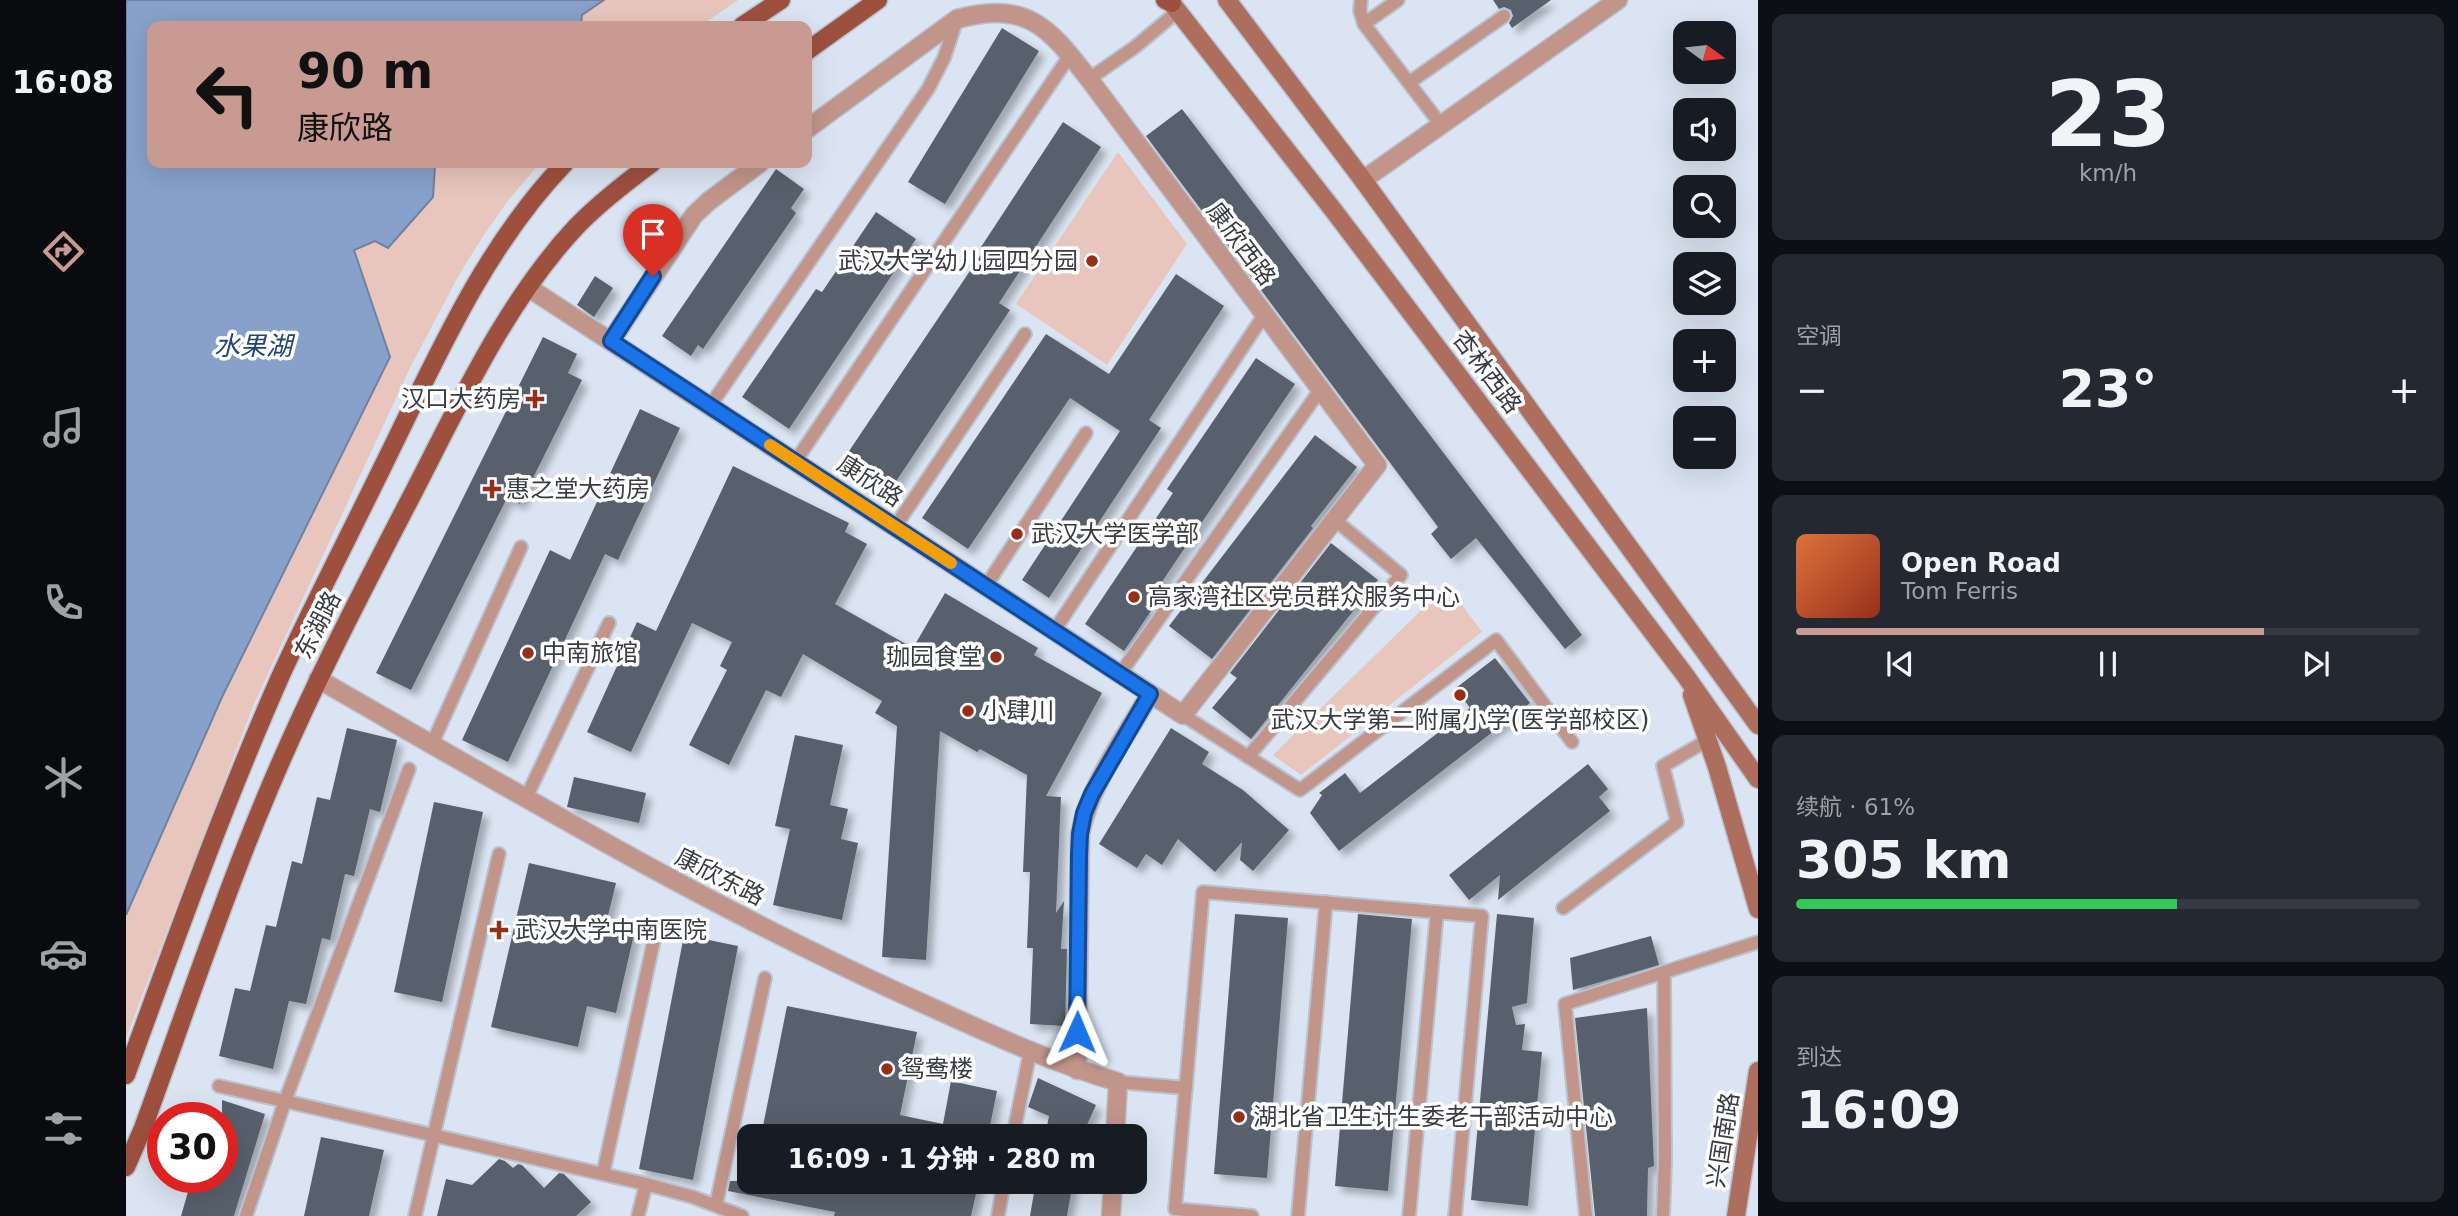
<!DOCTYPE html>
<html lang="zh">
<meta charset="utf-8">
<style>
body{margin:0;font-family:"DejaVu Sans","Noto Sans SC",sans-serif;background:#242831;color:#f1f3f6;height:100vh;display:flex;flex-direction:column;font-size:26px;white-space:nowrap}
*{box-sizing:border-box;margin:0}
p{font-size:23px;color:#9ea1a6}
.icon{flex:none;width:38px;height:38px;fill:none;stroke:currentColor;stroke-width:2;stroke-linecap:round;stroke-linejoin:round}
.map{position:relative;flex:1;overflow:hidden}
.details{display:flex;flex-direction:column;gap:14px;padding:14px;background:#0d0f14;width:700px}
.details>*{flex:none}
.guide{position:absolute;left:21px;top:21px;width:665px;height:147px;border-radius:14px;box-shadow:0 7px 28px #0002;background:#c89a92;color:#111;overflow:hidden}
.needle{width:46px;rotate:105deg}
.buttons{position:absolute;left:1547px;top:21px;display:grid;gap:14px}
.buttons a{display:grid;place-items:center;width:63px;height:63px;border-radius:14px;background:#171b24;box-shadow:0 7px 28px #0002;font-size:35px}
.speed{position:absolute;left:21px;top:1102px;display:flex;gap:14px;font-size:35px;font-weight:700;text-align:center}
.speed>*{display:grid;place-content:center;width:91px;height:91px;border-radius:50%;background:#171b24;box-shadow:0 7px 28px #0002;line-height:1}
.speed .limit{border:10px solid #d22;background:#fff;color:#111}
.pin{position:absolute;display:grid;place-items:center;width:60px;height:60px;color:#fff;margin:-72px -30px;border-radius:50% 50% 50% 0;rotate:-45deg;box-shadow:0 0 7px #0007}
.pin .icon{rotate:45deg}
.me{position:absolute;width:77px;margin:-38px;rotate:1deg;stroke-linejoin:round;filter:drop-shadow(0 0 5px #0008)}
.turn{display:flex;align-items:center;gap:24px;height:147px;padding:0 35px;font-size:32px}
.turn .icon{width:91px;height:91px;stroke-width:2.5}
.turn b{display:block;font-size:49px;line-height:60px}
.big{font-size:52px;font-weight:800;line-height:1.1}
.details .widget{flex:1;display:flex;flex-direction:column;justify-content:center;gap:10px;min-width:0;padding:0 24px;border-radius:14px;background:#242831}
.details .dial{align-items:center;gap:0}
.dial b{font-size:91px;line-height:1}
.song{display:flex;align-items:center;gap:21px}
.cover{width:84px;height:84px;border-radius:10px;background:linear-gradient(135deg,hsl(20 70% 55%),hsl(10 70% 35%))}
.played{height:7px;border-radius:4px;background:linear-gradient(90deg,#c89a92 75%,#363941 75%)}
.keys{display:flex;justify-content:space-around;direction:ltr}
.heat{display:flex;justify-content:space-between;align-items:center;font-size:38px;direction:ltr}
.charge{height:10px;border-radius:5px;background:linear-gradient(90deg,#34c759 61%,#363941 0)}
.trip{position:absolute;left:611px;top:1124px;width:410px;height:70px;border-radius:14px;background:#171b24;box-shadow:0 7px 28px #0002;font-weight:800;line-height:70px;text-align:center}
main{display:flex;flex:1;min-height:0}
.dock{display:flex;flex-direction:column;width:126px;justify-content:space-around;align-items:center;background:#090b0e;color:#9ea1a6}
.dock .icon{width:49px;height:49px}
.dock .current{color:#c89a92}
.dock b{font-size:32px;color:#f1f3f6}
.map>svg:first-child{display:block}
.green{fill:#e9c6bd}
.water{fill:#87a1ca;stroke:#6f82a1;stroke-width:2}
.building{fill:#59616d;filter:url(#shadow)}
.lines{fill:none;stroke-linecap:round;stroke-linejoin:round}
.lane-casing{stroke:#bac2cf;stroke-width:16}
.street-casing{stroke:#bac2cf;stroke-width:21}
.secondary-casing{stroke:#bac2cf;stroke-width:21}
.primary-casing{stroke:#bac2cf;stroke-width:21}
.lane{stroke:#c2958a;stroke-width:12}
.street{stroke:#c2958a;stroke-width:18}
.secondary{stroke:#ae6e5e;stroke-width:18}
.primary{stroke:#9e503f;stroke-width:18}
.route-casing{stroke:#114b97;stroke-width:18}
.route{stroke:#1a73e8;stroke-width:12}
.slow{stroke:#f59e0b;stroke-width:12}
.poi-dot{fill:#972e17;stroke:#fff;stroke-width:2.5}
.labels{text-anchor:middle;stroke-width:7;stroke-linejoin:round;paint-order:stroke}
.street-label{font-size:24px;fill:#383b41;stroke:#fff}
.poi-label{font-size:24px;fill:#383b41;stroke:#fff;text-anchor:start}
.water-label{font-size:26px;font-style:italic;fill:#224478;stroke:#fff}
</style>
<main>
<nav class="dock">
<b>16:08</b>
<svg class="icon current" aria-label="directions" viewBox="0 0 24 24"><path d="M12 3l9 9-9 9-9-9zM9 14v-3h6M13 9l2 2-2 2"/></svg>
<svg class="icon" aria-label="music" viewBox="0 0 24 24"><path d="M9 18V5l10-2v13"/><circle cx="6" cy="18" r="3"/><circle cx="16" cy="16" r="3"/></svg>
<svg class="icon" aria-label="phone" viewBox="0 0 24 24"><path d="M5 4h4l2 5-3 2q2 4 5 5l2-3 5 2v4C11 20 4 13 5 4z"/></svg>
<svg class="icon" aria-label="climate" viewBox="0 0 24 24"><path d="M12 3v18M4 7l16 10M4 17L20 7"/></svg>
<svg class="icon" aria-label="car" viewBox="0 0 24 24"><path d="M5 17H2v-5l4-1 3-4h7l3 4 3 1v5h-3M9 17h6M6 11h13"/><circle cx="7" cy="17" r="2"/><circle cx="17" cy="17" r="2"/></svg>
<svg class="icon" aria-label="filters" viewBox="0 0 24 24"><path d="M4 7h16M4 17h16"/><circle cx="9" cy="7" r="2"/><circle cx="15" cy="17" r="2"/></svg>
</nav>
<div class="map">
<svg width="1632" height="1216" viewBox="0 0 1632 1216">
<defs>
<filter id="shadow"><feDropShadow dx="6" dy="6" stdDeviation="3.5" flood-color="#0004"/></filter>
</defs>
<rect width="100%" height="100%" fill="#dbe4f2"/>
<!-- green -->
<g class="green">
<polygon points="478,0 612,0 574,26 455,26 456,15"/>
<polygon points="992,152 1061,244 981,365 890,304"/>
<polygon points="306,163 414,163 381,202 356,238 333,275 284,368 128,704 0,1038 0,915 96,697 264,357 228,250 249,241 262,248 307,197 309,166"/>
<polygon points="1321,585 1356,632 1175,775 1147,755"/>
</g>
<!-- water -->
<polygon class="water" points="0,0 478,0 456,15 455,26 26,26 26,163 306,163 309,166 307,197 262,248 249,241 228,250 264,357 96,697 0,915"/>
<!-- building -->
<g class="building">
<polygon points="1367,0 1425,0 1386,28 1383,23 1387,16 1385,10 1378,7 1373,9"/>
<polygon points="876,28 913,51 819,204 782,182"/>
<polygon points="1056,109 1456,635 1439,649 1350,538 1325,559 1305,534 1312,527 1020,136"/>
<polygon points="937,122 975,147 873,303 884,310 761,495 715,463 858,250 855,247"/>
<polygon points="650,169 678,189 665,208 670,213 577,349 572,345 565,356 536,336"/>
<polygon points="750,212 790,239 663,429 616,397 690,289 696,292"/>
<polygon points="1050,274 1098,306 1023,420 1035,428 923,598 896,580 994,431 944,398 842,549 796,518 920,334 983,374"/>
<polygon points="469,276 487,288 468,317 451,305"/>
<polygon points="417,337 451,354 442,373 456,380 394,504 381,498 285,690 250,673"/>
<polygon points="1130,358 1169,384 1019,607 1025,611 998,651 959,624 1047,493 1041,489"/>
<polygon points="514,409 554,428 492,560 479,554 382,762 336,740 424,550 444,560"/>
<polygon points="1189,435 1231,467 1185,526 1187,528 1086,659 1043,626"/>
<polygon points="607,466 723,523 719,532 741,544 709,604 787,648 819,593 912,648 908,655 976,693 920,796 935,797 930,913 938,901 935,949 941,949 939,1026 904,1024 907,948 901,948 904,872 897,872 901,775 854,749 851,752 814,731 800,960 756,957 771,726 749,713 756,701 677,654 655,697 640,690 603,765 563,745 601,670 594,666 606,642 566,623 505,752 461,732 511,622 530,631"/>
<polygon points="1205,543 1252,580 1125,739 1086,708 1111,678 1104,673"/>
<polygon points="1369,658 1404,703 1213,851 1184,813 1196,795 1193,793 1219,773 1234,793 1344,708 1330,688"/>
<polygon points="221,728 271,740 254,812 244,809 228,876 219,874 204,940 196,938 180,1004 163,1001 147,1069 93,1056 109,988 124,991 140,925 150,927 166,861 176,864 191,797 204,800"/>
<polygon points="1045,728 1083,752 1076,764 1117,790 1163,830 1127,871 1114,860 1116,842 1089,872 1052,839 1036,865 1020,854 1011,868 973,844"/>
<polygon points="669,735 717,745 704,805 722,809 715,839 732,843 716,920 647,905 664,829 649,826"/>
<polygon points="1462,764 1482,789 1473,797 1484,811 1372,900 1374,875 1343,900 1323,875"/>
<polygon points="448,777 520,793 513,823 441,807"/>
<polygon points="308,802 357,812 316,1002 268,992"/>
<polygon points="403,863 490,883 480,924 509,930 490,1013 461,1006 452,1047 365,1027"/>
<polygon points="1109,914 1162,918 1141,1178 1088,1174"/>
<polygon points="1232,914 1286,919 1262,1191 1209,1186"/>
<polygon points="1371,914 1408,918 1401,1003 1386,1007 1390,1025 1399,1024 1396,1050 1416,1052 1402,1206 1345,1200"/>
<polygon points="558,935 612,946 567,1180 513,1169"/>
<polygon points="1525,936 1533,965 1447,990 1444,958"/>
<polygon points="661,1006 791,1032 774,1115 817,1124 825,1081 871,1091 862,1136 635,1136"/>
<polygon points="1521,1008 1528,1166 1522,1168 1521,1216 1469,1216 1449,1018"/>
<polygon points="912,1078 970,1105 956,1136 919,1136 923,1116 902,1107"/>
<polygon points="96,1100 139,1114 108,1216 55,1216 66,1178 96,1178"/>
<polygon points="195,1137 258,1150 243,1216 178,1216"/>
<polygon points="373,1159 379,1161 387,1168 392,1164 396,1165 418,1188 433,1173 438,1174 465,1202 450,1216 311,1216 320,1179 346,1185"/>
<polygon points="604,1181 853,1181 845,1216 708,1216 709,1212 602,1191"/>
<polygon points="910,1181 947,1181 941,1216 904,1216"/>
</g>
<g class="lines">
<!-- lane casing -->
<g class="lane-casing">
<g id="lane">
<polyline points="1235,0 1234,11 1238,24"/>
<polyline points="1272,0 1238,24 1315,125"/>
<polyline points="963,79 1009,47 1052,11"/>
<polyline points="1284,82 1378,16"/>
<polyline points="584,406 802,89 818,58 831,19"/>
<polyline points="669,462 944,55"/>
<polyline points="769,527 899,334"/>
<polyline points="860,586 960,433"/>
<polyline points="928,631 1138,315"/>
<polyline points="994,674 1194,390"/>
<polyline points="1057,715 1174,790 1370,640 1446,742"/>
<polyline points="306,744 395,547"/>
<polyline points="1122,757 1275,575 1209,520"/>
<polyline points="400,798 483,623"/>
<polyline points="1437,908 1551,822 1537,766 1582,740"/>
<polyline points="992,1082 1060,1088"/>
<polyline points="93,1086 520,1184 567,1197 616,1216"/>
<polyline points="887,1136 904,1052"/>
<polyline points="477,1174 529,935"/>
<polyline points="590,1205 639,978"/>
<polyline points="120,1216 159,1101 283,769"/>
<polyline points="289,1216 373,854"/>
<polyline points="512,1216 520,1184"/>
<polyline points="872,1216 878,1181"/>
<polyline points="1126,1216 1049,1209 1077,892 1356,916 1329,1216"/>
<polyline points="1172,1216 1200,902"/>
<polyline points="1283,1216 1311,912"/>
<polyline points="1460,1216 1439,1004 1632,942"/>
<polyline points="1537,1216 1539,1160 1538,972"/>
</g>
</g>
<!-- street casing -->
<g class="street-casing">
<g id="street">
<polyline points="1237,180 1492,0"/>
<path d="M403,288l654,427 194,-250 -288,-386c-40,-51 -61,-79 -132,-60l-150,110"/>
<polyline points="485,341 568,215 583,201 634,163"/>
<path d="M192,679c192,110 382,223 584,315 71,32 141,66 216,88l-3,54"/>
<path d="M951,1070l3,-236c10,-50 45,-96 70,-140"/>
<polyline points="985,1216 987,1181"/>
</g>
</g>
<!-- secondary casing -->
<g class="secondary-casing">
<g id="secondary">
<polyline points="1043,0 1208,211 1559,675 1632,779"/>
<polyline points="1101,0 1237,180 1632,725"/>
<polyline points="1566,695 1591,767 1632,909"/>
<polyline points="1610,1216 1632,1071"/>
</g>
</g>
<!-- primary casing -->
<g class="primary-casing">
<g id="primary">
<polyline points="1039,0 1046,3"/>
<polyline points="616,26 655,0"/>
<polyline points="681,51 752,0"/>
<path d="M0,1075c49,-134 97,-269 155,-400 32,-70 68,-139 102,-209 52,-105 100,-218 182,-303"/>
<path d="M0,1167l17,-39c39,-106 74,-213 117,-317 43,-106 96,-208 149,-310 48,-92 95,-197 167,-274 23,-24 49,-44 76,-64"/>
</g>
</g>
<!-- lane -->
<use href="#lane" class="lane"/>
<!-- street -->
<use href="#street" class="street"/>
<!-- secondary -->
<use href="#secondary" class="secondary"/>
<!-- primary -->
<use href="#primary" class="primary"/>
</g>
<g class="lines">
<!-- route casing -->
<g class="route-casing">
<polyline id="route" points="527,276 485,341 1024,694 966,794 958,813 954,834 953,855 951,1032"/>
</g>
<!-- route -->
<use href="#route" class="route"/>
<!-- slow -->
<polyline class="slow" points="644,445 825,563"/>
</g>
<!-- markers -->
<g class="poi-dot">
<circle cx="966" cy="261" r="7"/>
<path d="M405.5 388.5h7v7h7v7h-7v7h-7v-7h-7v-7h7z"/>
<path d="M362.5 478.5h7v7h7v7h-7v7h-7v-7h-7v-7h7z"/>
<circle cx="891" cy="534" r="7"/>
<circle cx="1008" cy="597" r="7"/>
<circle cx="402" cy="653" r="7"/>
<circle cx="870" cy="657" r="7"/>
<circle cx="1334" cy="695" r="7"/>
<circle cx="842" cy="711" r="7"/>
<path d="M369.5 919.5h7v7h7v7h-7v7h-7v-7h-7v-7h7z"/>
<circle cx="761" cy="1069" r="7"/>
<circle cx="1113" cy="1117" r="7"/>
</g>
<g class="labels">
<!-- street labels -->
<g class="street-label">
<text transform="translate(1115 244) rotate(53)" y="8">康欣西路</text>
<text transform="translate(1361 372) rotate(53)" y="8">杏林西路</text>
<text transform="translate(744 481) rotate(33)" y="8">康欣路</text>
<text transform="translate(192 625) rotate(-63)" y="8">东湖路</text>
<text transform="translate(594 877) rotate(27)" y="8">康欣东路</text>
<text transform="translate(1597 1140) rotate(-81)" y="8">兴国南路</text>
</g>
<!-- poi labels -->
<g class="poi-label">
<text x="952" y="269" text-anchor="end">武汉大学幼儿园四分园</text>
<text x="395" y="407" text-anchor="end">汉口大药房</text>
<text x="380" y="497">惠之堂大药房</text>
<text x="905" y="542">武汉大学医学部</text>
<text x="1022" y="605">高家湾社区党员群众服务中心</text>
<text x="416" y="661">中南旅馆</text>
<text x="856" y="665" text-anchor="end">珈园食堂</text>
<text x="856" y="719">小肆川</text>
<text x="1334" y="728" text-anchor="middle">武汉大学第二附属小学(医学部校区)</text>
<text x="389" y="938">武汉大学中南医院</text>
<text x="775" y="1077">鸳鸯楼</text>
<text x="1127" y="1125">湖北省卫生计生委老干部活动中心</text>
</g>
<!-- water labels -->
<g class="water-label">
<text x="127" y="355">水果湖</text>
</g>
</g>
</svg>
<div class="buttons">
<a><svg class="needle" viewBox="-14 -14 28 28"><path d="M0-13l5 13h-10z" fill="#e53935"/><path d="M0 13l5-13h-10z" fill="#9ea1a6"/></svg></a>
<a><svg class="icon" aria-label="sound" viewBox="0 0 24 24"><path d="M4 9h4l5-4v14l-5-4H4zM17 9q2 3 0 6"/></svg></a>
<a><svg class="icon" aria-label="search" viewBox="0 0 24 24"><circle cx="10" cy="10" r="6"/><path d="M15 15l6 6"/></svg></a>
<a><svg class="icon" aria-label="layers" viewBox="0 0 24 24"><path d="M12 4l9 5-9 5-9-5zM3 14l9 5 9-5"/></svg></a>
<a>+</a>
<a>−</a>
</div>
<div class="speed"><div class="limit">30</div></div>
<div class="pin" style="left:527px;top:276px;background:#d93025"><svg class="icon" aria-label="arrive" viewBox="0 0 24 24"><path d="M6 21V4h12l-3 4 3 4H6"/></svg></div>
<svg class="me" style="left:951px;top:1032px" viewBox="-20 -20 40 40"><path d="M0-17L14 15 0 8-14 15z" fill="#1a73e8" stroke="#fff" stroke-width="4"/></svg>
<div class="trip">16:09 · 1 分钟 · 280 m</div>
<div class="guide">
<div class="turn"><svg class="icon" aria-label="left" viewBox="0 0 24 24"><path d="M17 20v-9H6M10 6l-5 5 5 5"/></svg><div><b>90 m</b>康欣路</div></div>
</div>
</div>
<section class="details">
<div class="widget dial"><b>23</b><p>km/h</p></div>
<div class="widget"><p>空调</p>
<div class="heat"><a>−</a><b class="big">23°</b><a>+</a></div>
</div>
<div class="widget">
<div class="song"><i class="cover"></i><div><b>Open Road</b><p>Tom Ferris</p></div></div>
<div class="played"></div>
<div class="keys"><svg class="icon" aria-label="previous" viewBox="0 0 24 24"><path d="M18 5L8 12l10 7zM5 5v14"/></svg><svg class="icon" aria-label="pause" viewBox="0 0 24 24"><path d="M8 5v14M16 5v14"/></svg><svg class="icon" aria-label="next" viewBox="0 0 24 24"><path d="M6 5l10 7-10 7zM19 5v14"/></svg></div>
</div>
<div class="widget"><p>续航 · 61%</p><b class="big">305 km</b><div class="charge"></div></div>
<div class="widget"><p>到达</p><b class="big">16:09</b></div>
</section>
</main>
